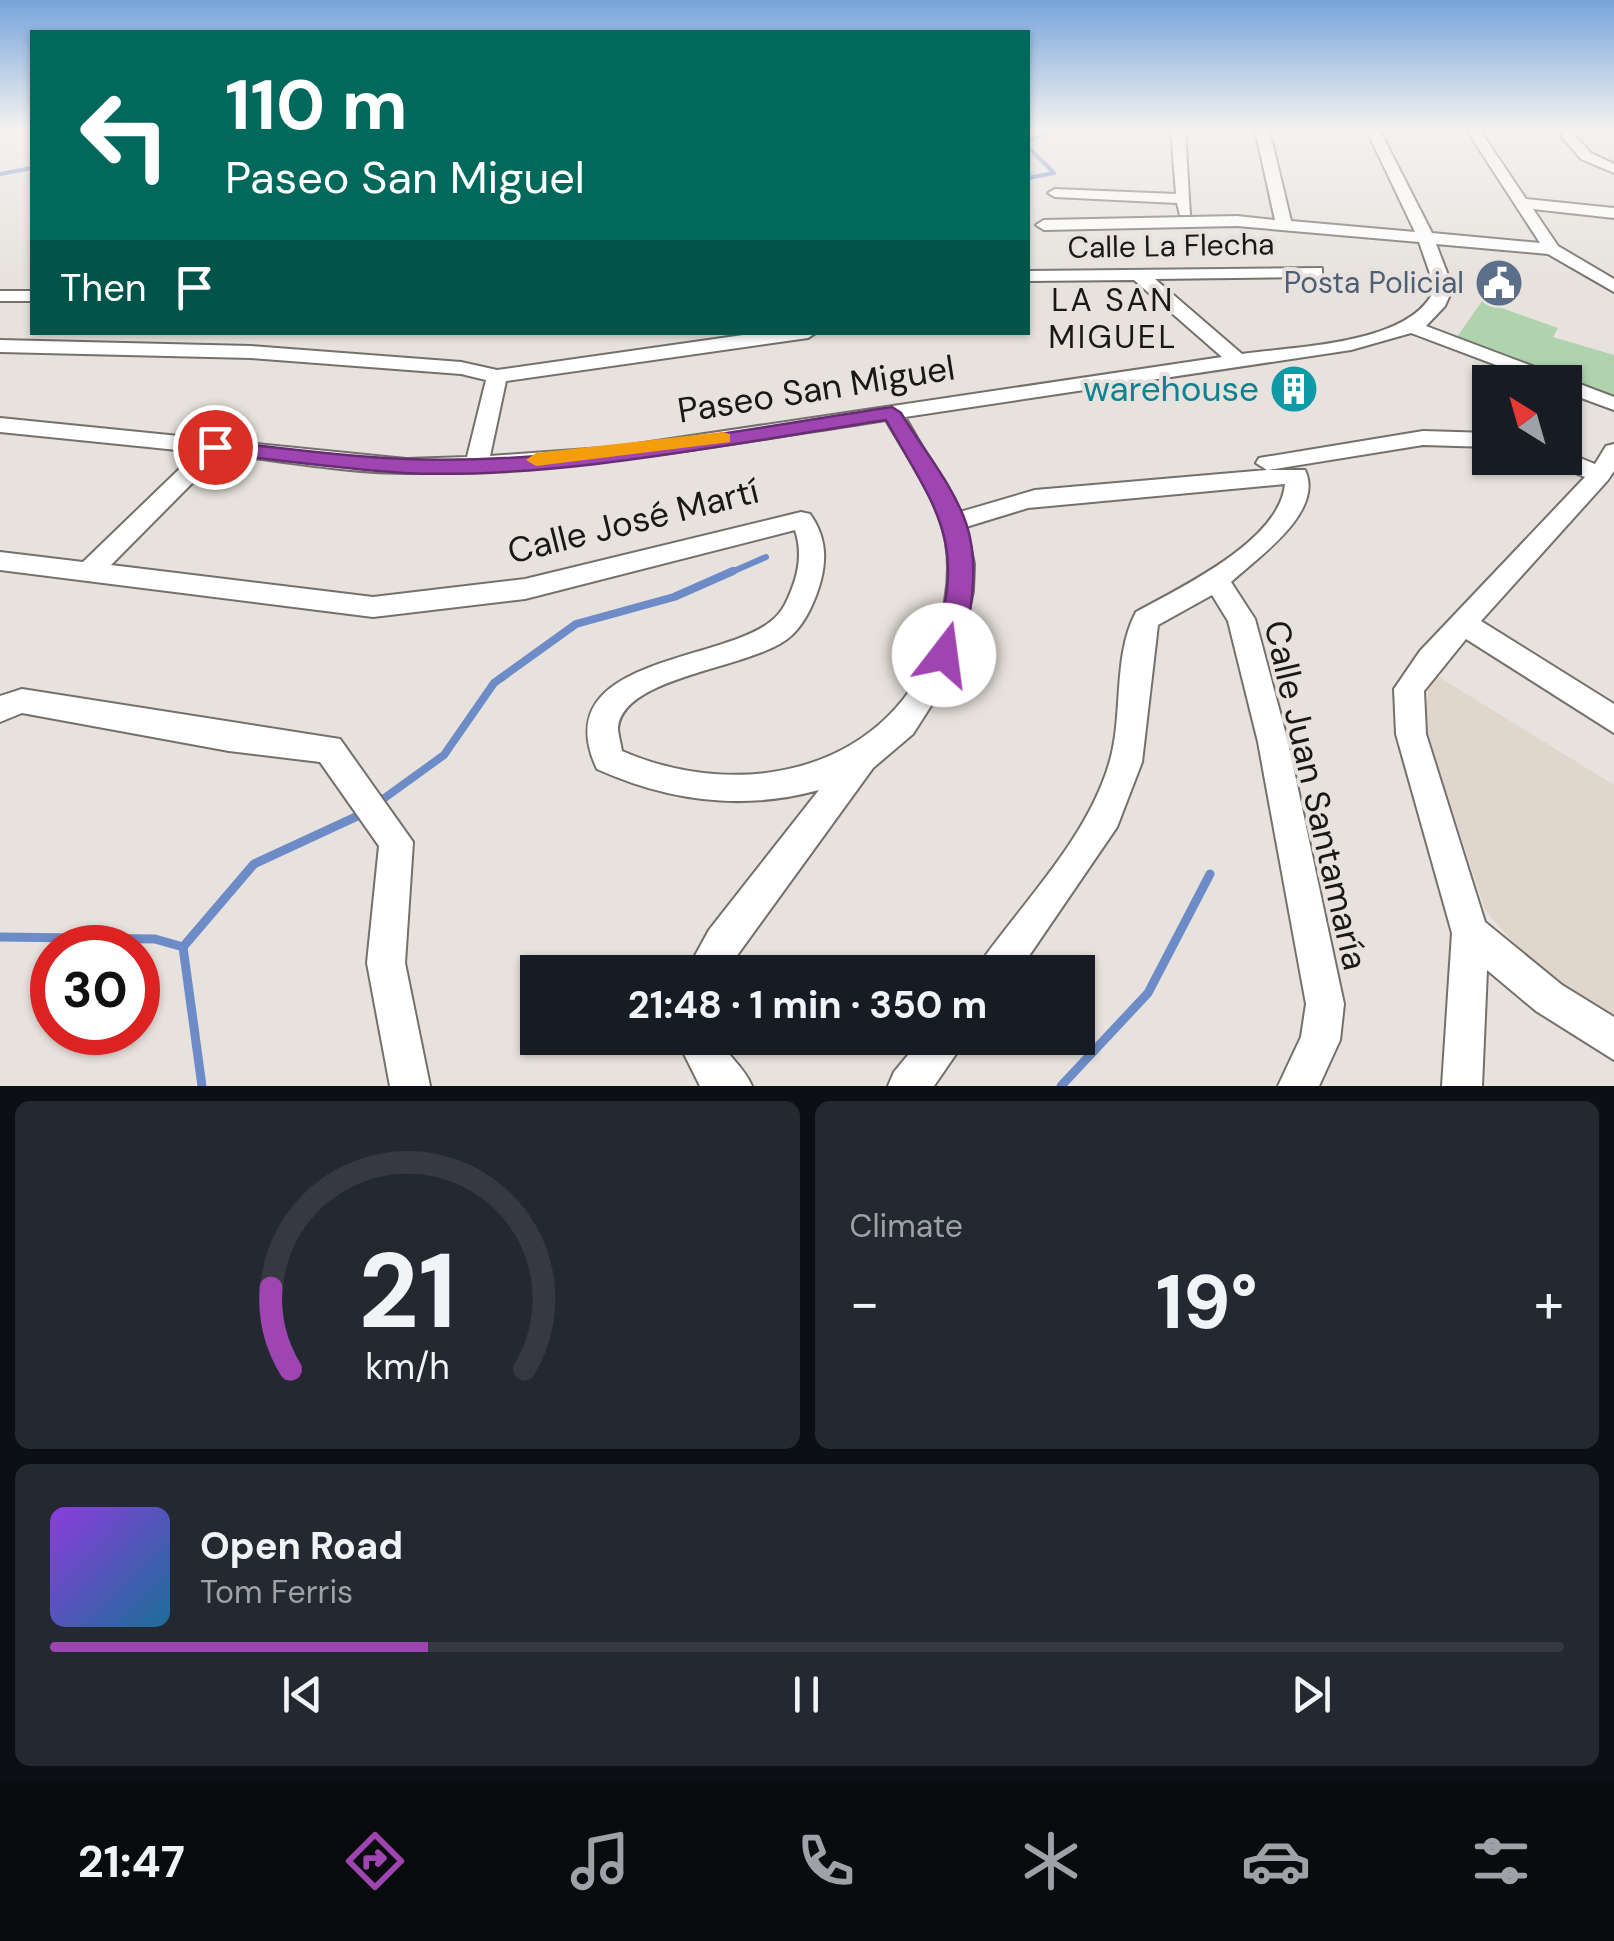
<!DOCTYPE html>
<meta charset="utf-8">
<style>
body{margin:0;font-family:"DM Sans",sans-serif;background:#242831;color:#f1f3f6;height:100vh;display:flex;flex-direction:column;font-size:38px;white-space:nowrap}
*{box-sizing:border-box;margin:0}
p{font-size:32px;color:#9ea1a6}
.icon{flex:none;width:55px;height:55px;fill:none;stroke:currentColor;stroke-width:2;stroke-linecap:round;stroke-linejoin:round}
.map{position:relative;height:1086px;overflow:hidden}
.drawer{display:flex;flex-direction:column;gap:15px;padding:15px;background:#0d0f14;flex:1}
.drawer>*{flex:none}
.guide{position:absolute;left:30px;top:30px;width:1000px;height:305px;border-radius:0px;box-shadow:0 2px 8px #0004;background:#00695c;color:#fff;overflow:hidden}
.needle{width:65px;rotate:323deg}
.fabs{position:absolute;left:1472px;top:365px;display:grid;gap:20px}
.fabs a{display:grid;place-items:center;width:110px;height:110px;border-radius:0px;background:#171b24;box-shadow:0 2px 8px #0004;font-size:50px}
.speed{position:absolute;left:30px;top:925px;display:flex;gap:20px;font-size:50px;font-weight:700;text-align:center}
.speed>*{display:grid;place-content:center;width:130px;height:130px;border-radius:50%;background:#171b24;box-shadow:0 2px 8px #0004;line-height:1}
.speed .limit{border:15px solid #d22;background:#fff;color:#111}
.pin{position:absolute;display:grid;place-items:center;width:85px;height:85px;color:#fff;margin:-42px;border:5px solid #fff;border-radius:50%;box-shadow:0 2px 10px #0007}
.me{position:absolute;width:110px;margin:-55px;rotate:15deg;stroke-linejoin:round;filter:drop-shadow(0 0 8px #0008)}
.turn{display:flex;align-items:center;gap:35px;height:210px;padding:0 30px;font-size:45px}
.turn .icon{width:130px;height:130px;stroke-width:2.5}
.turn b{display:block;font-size:70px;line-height:85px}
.then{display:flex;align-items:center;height:95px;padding:0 30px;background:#0003;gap:20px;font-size:38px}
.big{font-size:75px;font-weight:700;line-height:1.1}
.drawer .tile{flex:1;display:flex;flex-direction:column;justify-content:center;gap:15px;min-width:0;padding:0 35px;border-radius:15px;background:#242831}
.drawer .dial{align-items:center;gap:0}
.dial svg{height:260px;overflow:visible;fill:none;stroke:#363941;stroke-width:7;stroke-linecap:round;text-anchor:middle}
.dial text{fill:#f1f3f6;stroke:none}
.song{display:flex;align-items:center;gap:30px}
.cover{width:120px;height:120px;border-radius:15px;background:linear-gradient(135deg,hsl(270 70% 55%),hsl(200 70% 35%))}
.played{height:10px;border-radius:5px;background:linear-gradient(90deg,#9f45b1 25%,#363941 25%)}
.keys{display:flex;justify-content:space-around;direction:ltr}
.heat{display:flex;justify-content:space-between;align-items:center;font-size:55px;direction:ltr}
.drawer .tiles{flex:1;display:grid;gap:15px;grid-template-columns:1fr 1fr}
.tile:last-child{grid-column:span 2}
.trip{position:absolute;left:520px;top:955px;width:575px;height:100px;border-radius:0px;background:#171b24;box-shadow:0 2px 8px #0004;font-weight:700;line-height:100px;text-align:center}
.menu{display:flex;height:160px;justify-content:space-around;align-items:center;background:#090b0e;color:#9ea1a6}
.menu .icon{width:70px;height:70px}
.menu .active{color:#9f45b1}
.menu b{font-size:45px;color:#f1f3f6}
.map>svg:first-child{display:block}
.built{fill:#e1d6cc}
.green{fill:#b0d3ad}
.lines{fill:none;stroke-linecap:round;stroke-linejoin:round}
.stream-far3{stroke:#6d8bc7;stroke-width:4}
.stream-far2{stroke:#6d8bc7;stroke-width:6}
.stream-far1{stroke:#6d8bc7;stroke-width:8}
.stream{stroke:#6d8bc7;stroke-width:9}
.minor-casing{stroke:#74706c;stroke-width:4}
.minor{fill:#fff;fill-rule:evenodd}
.route{fill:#9f45b1;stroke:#672d73;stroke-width:2.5}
.slow{fill:#f59e0b}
.labels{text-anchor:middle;stroke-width:8;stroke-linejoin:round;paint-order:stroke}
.far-street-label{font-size:30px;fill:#1a1817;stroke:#e7e2dd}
.far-service-label{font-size:30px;fill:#4e5e75;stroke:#e7e2dd;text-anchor:end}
.far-neighbourhood-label{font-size:32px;letter-spacing:2.5px;fill:#1a1817;stroke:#e7e2dd}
.street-label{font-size:35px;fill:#1a1817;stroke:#e7e2dd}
.culture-label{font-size:35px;fill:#0d838f;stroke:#e7e2dd;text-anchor:end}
</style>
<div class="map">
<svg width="1614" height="1086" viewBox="0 0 1614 1086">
<rect width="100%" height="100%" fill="#e7e2dd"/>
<!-- built -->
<polygon class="built" points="1431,672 1614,785 1614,1021 1523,954 1485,910 1424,724"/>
<!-- green -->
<polygon class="green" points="1482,301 1558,328 1553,337 1614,355 1614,396 1457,337"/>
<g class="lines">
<!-- stream-far3 -->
<g class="stream-far3">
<polyline points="1028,141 1055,129"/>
<polyline points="1028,147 1054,173 1028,178"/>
<polyline points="0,174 32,168"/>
</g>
<!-- stream-far2 -->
<polyline class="stream-far2" points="727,574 766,557"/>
<!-- stream-far1 -->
<polyline class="stream-far1" points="379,802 444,755 494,683 576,624 674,597 733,571"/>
<!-- stream -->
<g class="stream">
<polyline points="376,804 383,799"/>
<polyline points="0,937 155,939 183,947 202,1086"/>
<polyline points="183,947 254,864 362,814"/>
<polyline points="1061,1086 1148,993 1210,874"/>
</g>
<!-- minor casing -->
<g class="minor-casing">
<g id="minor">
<polygon points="1171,129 1185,129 1190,215 1180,215 1177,203 1055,197 1048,193 1055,189 1176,194"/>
<path d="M1255,129h14l22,92 124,11 -49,-103h13l53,104 108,10 -74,-114h13l47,70 88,9v10l-81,-9 25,37 56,33v13l-66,-38 -112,-10 17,44 -8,18 -19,20 188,71v13l-49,-18v-10h-24l-130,-49 -60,17 -446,67 55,95 75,-22 232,-20 -11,-7 3,-5 164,-27 67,2v14l-67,-2 -155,25h37c20,42 -48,88 -74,112l24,37 33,123 56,262 -4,36 -21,46h-41l23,-49 5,-33 -48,-262 -30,-121 -16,-26 -54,30 -16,137 -25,65 -99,145h-41l6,-13c44,-61 104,-122 126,-195 15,-48 3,-107 27,-152 45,-25 144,-71 149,-128l-257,24 -62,19 8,37 -1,27 -12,57 -16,36 -32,50 -40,34 -148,204h-39l23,-42 110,-140c-76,21 -151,11 -222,-21 -52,-111 121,-106 173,-147 13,-9 19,-25 24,-39 6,-18 7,-35 1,-53l-270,69 -152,18 -373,-47v-18l83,10 114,-110 -197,-20v-14l406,41 61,-2 19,-77 -25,-6 -210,-16 -251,-6v-12l251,6 210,16 36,8 267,-38h53l-9,6 -302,43 -16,75 127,-9 605,-90 -88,-77 -106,1v-10l294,-3v8l-6,1 -161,2 87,75c54,-8 171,-9 193,-66l-16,-46 -182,-16 -193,4 -8,-5 8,-5 193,-4 38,4zM886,420c22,39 52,78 60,123 5,30 0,62 -9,91 -42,136 -193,170 -315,117 -1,-7 -4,-17 -4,-23 5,-54 139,-59 174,-93 14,-13 24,-36 29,-55 6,-24 4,-45 -11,-66l-9,-2 -276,67 -152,18 -262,-32 110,-111c62,7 126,19 189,19 160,1 318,-29 476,-53z"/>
<polygon points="1566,129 1579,129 1576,137 1591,153 1614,164 1614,173 1581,159 1562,137"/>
<rect x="0" y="291" width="32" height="10"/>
<polygon points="1614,444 1614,471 1608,480 1481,621 1614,704 1614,733 1466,639 1424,691 1426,734 1485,922 1562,985 1614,1017 1614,1060 1536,1011 1487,970 1482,1086 1442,1086 1452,933 1396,734 1394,689 1420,651 1585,477 1551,463 1548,458 1565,458 1565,452 1595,464 1606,446"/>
<polygon points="22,689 340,739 413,842 405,963 430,1086 390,1086 367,963 379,846 320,762 229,751 22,713 0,722 0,696"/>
<path d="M676,1038h41c11,18 27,29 35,48h-52z"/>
<polygon points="922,1038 967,1038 934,1086 888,1086 894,1072"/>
</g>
</g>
<!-- minor -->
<use href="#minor" class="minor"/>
</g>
<!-- sky -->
<linearGradient id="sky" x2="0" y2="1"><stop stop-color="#77a4db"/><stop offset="0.46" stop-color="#f4f2f0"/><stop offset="1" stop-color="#f4f2f0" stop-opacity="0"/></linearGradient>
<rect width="1614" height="281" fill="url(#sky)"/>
<!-- route -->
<path class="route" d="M892,407l9,6c21,35 52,72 65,110 14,41 7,101 -13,139l-9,3 -13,-10c38,-111 8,-141 -45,-235 -152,23 -330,60 -482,53 -63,-4 -126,-13 -189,-20l-10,-6 10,-6c63,6 127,16 191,18 162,6 326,-28 486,-52z"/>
<!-- slow -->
<polygon class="slow" points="723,432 730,434 730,442 536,466 526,460 536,453"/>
<!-- icons -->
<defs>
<g id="civic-disc" transform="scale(2.5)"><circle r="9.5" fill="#5c6f8a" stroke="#e7e2dd"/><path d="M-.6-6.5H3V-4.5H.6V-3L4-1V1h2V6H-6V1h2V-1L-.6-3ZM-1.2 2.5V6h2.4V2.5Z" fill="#fff"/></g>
<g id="building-disc" transform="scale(2.5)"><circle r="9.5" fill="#0f9aa8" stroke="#e7e2dd"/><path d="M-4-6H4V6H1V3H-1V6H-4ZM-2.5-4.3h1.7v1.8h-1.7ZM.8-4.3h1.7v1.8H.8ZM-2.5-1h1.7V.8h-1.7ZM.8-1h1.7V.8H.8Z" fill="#fff"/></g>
</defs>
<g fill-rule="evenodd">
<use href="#civic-disc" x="1499" y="283"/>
<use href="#building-disc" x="1294" y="389"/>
</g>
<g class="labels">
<!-- far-street labels -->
<g class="far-street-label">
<text transform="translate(1171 246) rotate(-1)" y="10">Calle La Flecha</text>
</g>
<!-- far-service labels -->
<g class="far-service-label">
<text x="1464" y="293">Posta Policial</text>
</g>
<!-- far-neighbourhood labels -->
<g class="far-neighbourhood-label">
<text x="1113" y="311">LA SAN<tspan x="1113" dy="37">MIGUEL</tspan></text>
</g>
<!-- street labels -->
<g class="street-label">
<text transform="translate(816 389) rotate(-9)" y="12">Paseo San Miguel</text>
<text transform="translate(633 521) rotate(-14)" y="12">Calle José Martí</text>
<text transform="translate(1316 795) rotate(77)" y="12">Calle Juan Santamaría</text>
</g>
<!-- culture labels -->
<g class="culture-label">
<text x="1259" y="401">warehouse</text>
</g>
</g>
</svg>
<div class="fabs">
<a><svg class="needle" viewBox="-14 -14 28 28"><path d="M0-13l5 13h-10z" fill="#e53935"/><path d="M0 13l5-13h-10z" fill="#9ea1a6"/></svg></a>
</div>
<div class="speed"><div class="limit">30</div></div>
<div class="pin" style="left:215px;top:447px;background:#d93025"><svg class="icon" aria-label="arrive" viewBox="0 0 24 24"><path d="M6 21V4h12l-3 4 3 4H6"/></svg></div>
<svg class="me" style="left:944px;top:655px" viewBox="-20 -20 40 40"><circle r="19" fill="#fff"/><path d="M0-13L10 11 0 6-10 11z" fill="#9f45b1"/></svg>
<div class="trip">21:48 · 1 min · 350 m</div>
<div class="guide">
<div class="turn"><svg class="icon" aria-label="left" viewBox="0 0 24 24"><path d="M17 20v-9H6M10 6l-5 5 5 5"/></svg><div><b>110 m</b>Paseo San Miguel</div></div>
<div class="then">Then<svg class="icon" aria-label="arrive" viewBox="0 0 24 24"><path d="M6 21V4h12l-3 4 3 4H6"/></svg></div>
</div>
</div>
<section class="drawer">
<div class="tiles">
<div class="tile dial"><svg viewBox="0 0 100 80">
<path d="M14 69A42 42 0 1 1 86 69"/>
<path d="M14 69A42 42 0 0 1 8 44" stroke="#9f45b1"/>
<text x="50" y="56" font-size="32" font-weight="700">21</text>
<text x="50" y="72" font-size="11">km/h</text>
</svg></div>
<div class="tile"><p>Climate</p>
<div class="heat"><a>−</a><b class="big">19°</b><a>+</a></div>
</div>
<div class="tile">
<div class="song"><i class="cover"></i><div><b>Open Road</b><p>Tom Ferris</p></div></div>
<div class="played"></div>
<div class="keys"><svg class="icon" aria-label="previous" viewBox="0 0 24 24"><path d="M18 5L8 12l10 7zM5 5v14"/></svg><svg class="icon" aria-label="pause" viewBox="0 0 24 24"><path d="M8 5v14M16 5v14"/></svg><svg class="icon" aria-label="next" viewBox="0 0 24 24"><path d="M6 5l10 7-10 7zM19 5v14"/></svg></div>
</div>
</div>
</section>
<nav class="menu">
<b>21:47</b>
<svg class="icon active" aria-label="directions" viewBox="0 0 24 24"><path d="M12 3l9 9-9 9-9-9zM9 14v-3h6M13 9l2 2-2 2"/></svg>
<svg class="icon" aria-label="music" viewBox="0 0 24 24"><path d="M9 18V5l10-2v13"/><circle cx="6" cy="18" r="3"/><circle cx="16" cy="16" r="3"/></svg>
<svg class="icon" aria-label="phone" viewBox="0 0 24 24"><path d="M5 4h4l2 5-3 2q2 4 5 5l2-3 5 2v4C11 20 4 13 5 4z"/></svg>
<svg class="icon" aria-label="climate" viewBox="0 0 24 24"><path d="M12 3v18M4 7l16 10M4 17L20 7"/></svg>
<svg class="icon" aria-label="car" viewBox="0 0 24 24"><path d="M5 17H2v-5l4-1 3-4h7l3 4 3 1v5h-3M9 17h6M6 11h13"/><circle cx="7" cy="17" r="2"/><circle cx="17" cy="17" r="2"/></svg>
<svg class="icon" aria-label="filters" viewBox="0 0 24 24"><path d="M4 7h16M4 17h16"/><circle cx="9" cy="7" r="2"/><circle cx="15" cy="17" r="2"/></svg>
</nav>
